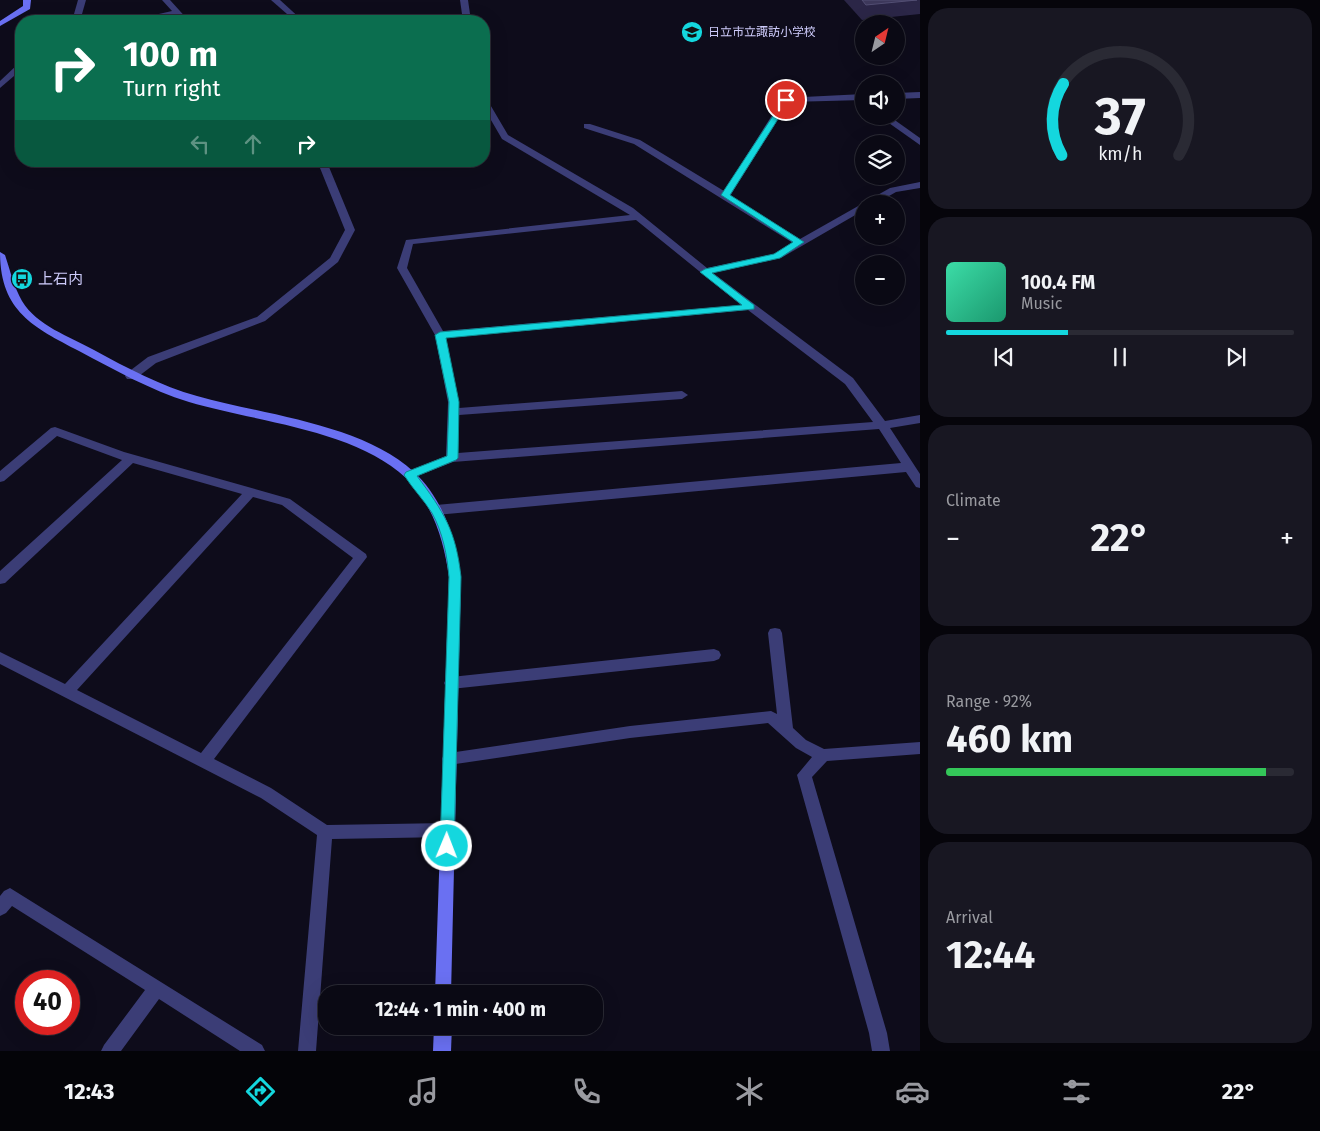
<!DOCTYPE html>
<meta charset="utf-8">
<style>
body{margin:0;font-family:"Fira Sans","Noto Sans JP",sans-serif;background:#181722;color:#f1f3f6;height:100vh;display:flex;flex-direction:column;font-size:19px;white-space:nowrap}
*{box-sizing:border-box;margin:0}
p{font-size:16px;color:#999aa0}
.icon{flex:none;width:28px;height:28px;fill:none;stroke:currentColor;stroke-width:2;stroke-linecap:round;stroke-linejoin:round}
.map{position:relative;flex:1;overflow:hidden}
.side{display:flex;flex-direction:column;gap:8px;padding:8px;background:#06050b;width:400px}
.side>*{flex:none}
.banner{position:absolute;left:15px;top:15px;width:475px;height:152px;border-radius:20px;box-shadow:0 5px 20px #0002,0 0 0 1px #2a2a34;background:#0b6e4f;color:#fff;overflow:hidden}
.needle{width:32px;rotate:35deg}
.tools{position:absolute;left:855px;top:15px;display:grid;gap:10px}
.tools a{display:grid;place-items:center;width:50px;height:50px;border-radius:50%;background:#0a0914;box-shadow:0 5px 20px #0002,0 0 0 1px #2a2a34;font-size:25px}
.speed{position:absolute;left:15px;top:970px;display:flex;gap:10px;font-size:25px;font-weight:700;text-align:center}
.speed>*{display:grid;place-content:center;width:65px;height:65px;border-radius:50%;background:#0a0914;box-shadow:0 5px 20px #0002,0 0 0 1px #2a2a34;line-height:1}
.speed .limit{border:8px solid #d22;background:#fff;color:#111}
.pin{position:absolute;display:grid;place-items:center;width:42px;height:42px;color:#fff;margin:-21px;border:2px solid #fff;border-radius:50%;box-shadow:0 1px 5px #0007}
.me{position:absolute;width:55px;margin:-28px;rotate:1deg;stroke-linejoin:round;filter:drop-shadow(0 0 4px #0008)}
.turn{display:flex;align-items:center;gap:18px;height:105px;padding:0 25px;font-size:22px}
.turn .icon{width:65px;height:65px;stroke-width:2.5}
.turn b{display:block;font-size:35px;line-height:42px}
.lanes{display:flex;align-items:center;height:48px;padding:0 25px;background:#0003;justify-content:center;gap:25px;direction:ltr}
.lanes .off{opacity:.35}
.big{font-size:38px;font-weight:700;line-height:1.1}
.side .widget{flex:1;display:flex;flex-direction:column;justify-content:center;gap:8px;min-width:0;padding:0 18px;border-radius:20px;background:#181722}
.side .dial{align-items:center;gap:0}
.dial svg{height:130px;overflow:visible;fill:none;stroke:#2a2a34;stroke-width:7;stroke-linecap:round;text-anchor:middle}
.dial text{fill:#f1f3f6;stroke:none}
.song{display:flex;align-items:center;gap:15px}
.cover{width:60px;height:60px;border-radius:8px;background:linear-gradient(135deg,hsl(160 70% 55%),hsl(160 70% 35%))}
.played{height:5px;border-radius:2px;background:linear-gradient(90deg,#14d7de 35%,#2a2a34 35%)}
.keys{display:flex;justify-content:space-around;direction:ltr}
.heat{display:flex;justify-content:space-between;align-items:center;font-size:28px;direction:ltr}
.charge{height:8px;border-radius:4px;background:linear-gradient(90deg,#34c759 92%,#2a2a34 0)}
.trip{position:absolute;left:318px;top:985px;width:285px;height:50px;border-radius:20px;background:#0a0914;box-shadow:0 5px 20px #0002,0 0 0 1px #2a2a34;font-weight:700;line-height:50px;text-align:center}
.dock{display:flex;height:80px;justify-content:space-around;align-items:center;background:#040408;color:#999aa0}
.dock .icon{width:35px;height:35px}
.dock .active{color:#14d7de}
.dock b{font-size:22px;color:#f1f3f6}
main{display:flex;flex:1;min-height:0}
.map>svg:first-child{display:block}
.lines{fill:none;stroke-linecap:round;stroke-linejoin:round}
.street{fill:#3b3d76;fill-rule:evenodd}
.secondary{fill:#6a70f2;fill-rule:evenodd}
.wall{fill:#2b2647}
.building{fill:#3d385b;stroke:#534f74}
.route{fill:#14d7de;stroke:#0d8c90}
.labels{text-anchor:middle;stroke-width:4.5;stroke-linejoin:round;paint-order:stroke}
.far-poi-label{font-size:12px;fill:#cdcbfa;stroke:#0e0c1b;text-anchor:start}
.poi-label{font-size:15px;fill:#cdcbfa;stroke:#0e0c1b;text-anchor:start}
</style>
<main>
<div class="map">
<svg width="920" height="1051" viewBox="0 0 920 1051">
<rect width="100%" height="100%" fill="#0e0c1b"/>
<g class="lines">
<!-- street -->
<g class="street">
<polygon points="78,0 86,0 80,21 72,21"/>
<polygon points="162,0 170,0 189,21 181,21 175,15 148,21 136,21 137,19 172,11"/>
<polygon points="271,0 280,0 303,21 295,21"/>
<polygon points="460,0 468,0 471,21 463,21"/>
<polygon points="18,64 21,64 21,70 0,88 0,81"/>
<polygon points="920,92 920,98 896,99 896,93"/>
<path d="M864,94v6l-75,2 -59,94 70,43 90,-51 30,-6v6l-24,4 -21,12h-11v6l-83,48 -68,15 140,105 32,43 35,-6v8l-30,5 30,46v14l-4,-1 -10,-15 -470,43 -4,-2 -2,-3 2,-3 4,-2 465,-42 -22,-34 -426,33 -43,17 -6,-4 2,-3 40,-16 2,-54 -13,-67 -38,-67 9,-28 224,-25 -128,-76 -18,-31v-9l4,2 20,34 125,73 74,60 67,-14 19,-11 -159,-99 -50,-16v-4h6l50,16 84,51 59,-93zM636,220l105,85 -298,26 -36,-63 6,-24zM748,310l97,74 28,38 -415,31 1,-38 223,-16 6,-4 -6,-4 -223,17 -13,-70z"/>
<polygon points="879,116 889,116 920,138 920,145"/>
<path d="M203,161h21c-5,4 -16,4 -21,0z"/>
<polygon points="315,161 324,161 329,167 355,230 338,262 265,321 156,363 135,379 127,379 125,376 127,373 148,357 257,317 330,258 345,230 320,168"/>
<path d="M55,427l69,25 166,47 76,55 1,3 -153,202 57,29 56,37 121,-2 5,2 3,5 -3,5 -5,2 -116,2 -16,212h-18l19,-216 -56,-37 -261,-134v-12l65,32 177,-190 -109,-31 -128,120 -5,1v-13l122,-111 -65,-24 -53,45 -4,1v-11l51,-43zM253,497l29,8 71,53 -152,195 -124,-63z"/>
<polygon points="775,628 780,629 782,633 793,728 806,740 824,749 920,742 920,754 827,761 812,777 887,1033 890,1051 872,1051 869,1033 797,775 812,757 796,748 768,723 630,738 449,765 444,764 442,759 444,754 449,753 630,726 771,711 777,714 768,633 770,629"/>
<polygon points="714,649 719,651 721,655 719,659 714,661 451,689 446,687 444,683 446,679 451,677"/>
<polygon points="10,888 262,1045 265,1051 240,1051 159,999 121,1051 101,1051 104,1045 145,990 12,906 6,913 0,916 0,896 4,891"/>
</g>
<!-- secondary -->
<g class="secondary">
<polygon points="23,0 31,0 30,9 0,26 0,21 23,6"/>
<path d="M0,252l5,3c5,15 9,32 17,46 15,25 47,35 72,49 33,18 67,36 103,46 67,19 165,28 217,76 29,27 42,67 47,105l-10,417h-16l14,-417c-5,-36 -16,-73 -43,-99 -52,-49 -150,-56 -217,-76 -39,-12 -74,-32 -110,-51 -46,-24 -79,-40 -79,-99z"/>
<polygon points="434,1026 452,1026 451,1051 433,1051"/>
</g>
</g>
<!-- wall -->
<polygon class="wall" points="844,0 920,0 920,14 862,20"/>
<!-- building -->
<polygon class="building" points="862,0 917,0 866,5"/>
<!-- route -->
<path class="route" d="M784,99l6,1 -60,95 74,47 -24,16 -68,15 42,32v4l-308,29 13,64 -1,56 -2,2 -39,16c27,36 39,55 44,101l-7,269 -2,4 -5,2 -5,-2 -2,-4 9,-269c-2,-22 -6,-44 -17,-64 -8,-13 -20,-25 -28,-38l2,-3 41,-16 2,-54 -14,-67 5,-3 302,-27 -42,-33 5,-3 69,-15 19,-12 -72,-47z"/>
<!-- icons -->
<defs>
<g id="school-disc" transform="scale(1.125)"><circle r="9.5" fill="#14d7de" stroke="#0e0c1b"/><path d="M0-5L7-2L0 1L-7-2ZM-4 1L0 2.5L4 1V4Q0 6-4 4Z" fill="#111"/></g>
<g id="bus-disc" transform="scale(1.125)"><circle r="9.5" fill="#14d7de" stroke="#0e0c1b"/><path d="M-5-6H5V4H4V6H2V4H-2V6H-4V4H-5ZM-3.5-4V0h7V-4ZM-3.5 1.2v1.5H-2V1.2ZM2 1.2v1.5H3.5V1.2Z" fill="#111"/></g>
</defs>
<g fill-rule="evenodd">
<use href="#school-disc" x="692" y="32"/>
<use href="#bus-disc" x="22" y="279"/>
</g>
<g class="labels">
<!-- far-poi labels -->
<g class="far-poi-label">
<text x="708" y="36">日立市立諏訪小学校</text>
</g>
<!-- poi labels -->
<g class="poi-label">
<text x="38" y="284">上石内</text>
</g>
</g>
</svg>
<div class="tools">
<a><svg class="needle" viewBox="-14 -14 28 28"><path d="M0-13l5 13h-10z" fill="#e53935"/><path d="M0 13l5-13h-10z" fill="#999aa0"/></svg></a>
<a><svg class="icon" aria-label="sound" viewBox="0 0 24 24"><path d="M4 9h4l5-4v14l-5-4H4zM17 9q2 3 0 6"/></svg></a>
<a><svg class="icon" aria-label="layers" viewBox="0 0 24 24"><path d="M12 4l9 5-9 5-9-5zM3 14l9 5 9-5"/></svg></a>
<a>+</a>
<a>−</a>
</div>
<div class="speed"><div class="limit">40</div></div>
<div class="pin" style="left:786px;top:100px;background:#d93025"><svg class="icon" aria-label="arrive" viewBox="0 0 24 24"><path d="M6 21V4h12l-3 4 3 4H6"/></svg></div>
<svg class="me" style="left:447px;top:846px" viewBox="-20 -20 40 40"><circle r="17" fill="#14d7de" stroke="#fff" stroke-width="3"/><path d="M0-11L8 9 0 5-8 9z" fill="#fff"/></svg>
<div class="trip">12:44 · 1 min · 400 m</div>
<div class="banner">
<div class="turn"><svg class="icon" aria-label="right" viewBox="0 0 24 24"><path d="M7 20v-9h11M14 6l5 5-5 5"/></svg><div><b>100 m</b>Turn right</div></div>
<div class="lanes"><svg class="icon off" aria-label="left" viewBox="0 0 24 24"><path d="M17 20v-9H6M10 6l-5 5 5 5"/></svg><svg class="icon off" aria-label="ahead" viewBox="0 0 24 24"><path d="M12 20V5M6 11l6-6 6 6"/></svg><svg class="icon" aria-label="right" viewBox="0 0 24 24"><path d="M7 20v-9h11M14 6l5 5-5 5"/></svg></div>
</div>
</div>
<section class="side">
<div class="widget dial"><svg viewBox="0 0 100 80">
<path d="M14 69A42 42 0 1 1 86 69"/>
<path d="M14 69A42 42 0 0 1 15 25" stroke="#14d7de"/>
<text x="50" y="56" font-size="32" font-weight="700">37</text>
<text x="50" y="72" font-size="11">km/h</text>
</svg></div>
<div class="widget">
<div class="song"><i class="cover"></i><div><b>100.4 FM</b><p>Music</p></div></div>
<div class="played"></div>
<div class="keys"><svg class="icon" aria-label="previous" viewBox="0 0 24 24"><path d="M18 5L8 12l10 7zM5 5v14"/></svg><svg class="icon" aria-label="pause" viewBox="0 0 24 24"><path d="M8 5v14M16 5v14"/></svg><svg class="icon" aria-label="next" viewBox="0 0 24 24"><path d="M6 5l10 7-10 7zM19 5v14"/></svg></div>
</div>
<div class="widget"><p>Climate</p>
<div class="heat"><a>−</a><b class="big">22°</b><a>+</a></div>
</div>
<div class="widget"><p>Range · 92%</p><b class="big">460 km</b><div class="charge"></div></div>
<div class="widget"><p>Arrival</p><b class="big">12:44</b></div>
</section>
</main>
<nav class="dock">
<b>12:43</b>
<svg class="icon active" aria-label="directions" viewBox="0 0 24 24"><path d="M12 3l9 9-9 9-9-9zM9 14v-3h6M13 9l2 2-2 2"/></svg>
<svg class="icon" aria-label="music" viewBox="0 0 24 24"><path d="M9 18V5l10-2v13"/><circle cx="6" cy="18" r="3"/><circle cx="16" cy="16" r="3"/></svg>
<svg class="icon" aria-label="phone" viewBox="0 0 24 24"><path d="M5 4h4l2 5-3 2q2 4 5 5l2-3 5 2v4C11 20 4 13 5 4z"/></svg>
<svg class="icon" aria-label="climate" viewBox="0 0 24 24"><path d="M12 3v18M4 7l16 10M4 17L20 7"/></svg>
<svg class="icon" aria-label="car" viewBox="0 0 24 24"><path d="M5 17H2v-5l4-1 3-4h7l3 4 3 1v5h-3M9 17h6M6 11h13"/><circle cx="7" cy="17" r="2"/><circle cx="17" cy="17" r="2"/></svg>
<svg class="icon" aria-label="filters" viewBox="0 0 24 24"><path d="M4 7h16M4 17h16"/><circle cx="9" cy="7" r="2"/><circle cx="15" cy="17" r="2"/></svg>
<b>22°</b>
</nav>
